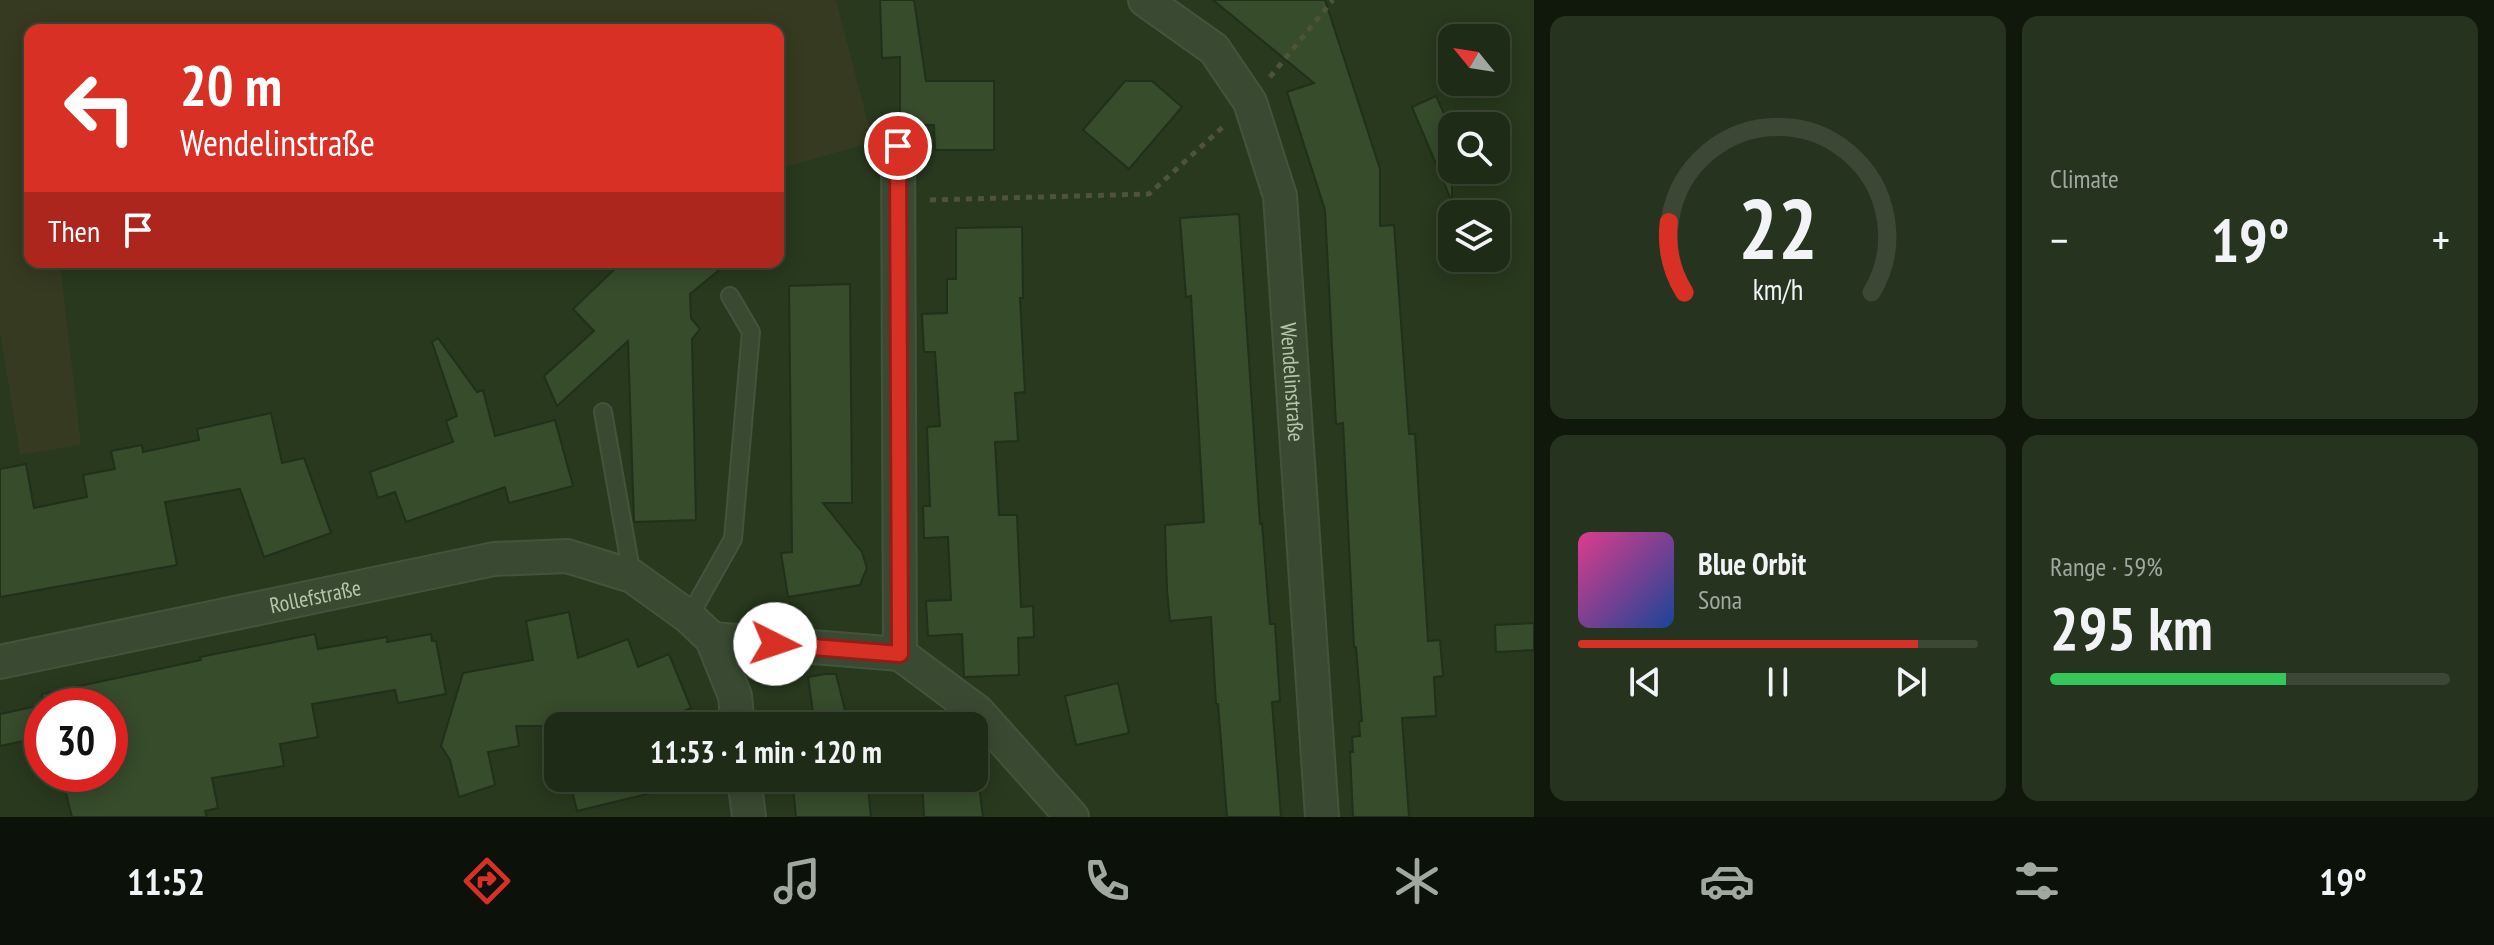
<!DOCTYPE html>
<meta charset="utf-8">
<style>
body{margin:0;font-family:"PT Sans Narrow",sans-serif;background:#26331f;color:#f1f3f6;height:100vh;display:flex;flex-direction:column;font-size:30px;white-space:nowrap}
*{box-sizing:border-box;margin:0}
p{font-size:26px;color:#a1a7a1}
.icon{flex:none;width:44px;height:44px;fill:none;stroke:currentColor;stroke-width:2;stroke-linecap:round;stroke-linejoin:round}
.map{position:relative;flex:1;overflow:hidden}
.details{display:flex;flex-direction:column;gap:16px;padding:16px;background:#10180c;width:960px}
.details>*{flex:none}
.banner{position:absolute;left:24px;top:24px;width:760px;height:244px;border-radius:16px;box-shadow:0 4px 20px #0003,0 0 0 2px #3c4735;background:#d93025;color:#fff;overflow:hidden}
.needle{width:52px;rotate:300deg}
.controls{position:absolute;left:1438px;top:24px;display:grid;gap:16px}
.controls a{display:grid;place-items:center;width:72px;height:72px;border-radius:16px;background:#1e2b16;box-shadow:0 4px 20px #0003,0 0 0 2px #3c4735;font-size:40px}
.speed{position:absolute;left:24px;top:688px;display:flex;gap:16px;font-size:40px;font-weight:700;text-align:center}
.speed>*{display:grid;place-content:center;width:104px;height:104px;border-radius:50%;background:#1e2b16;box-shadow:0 4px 20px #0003,0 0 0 2px #3c4735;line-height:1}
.speed .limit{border:12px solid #d22;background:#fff;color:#111}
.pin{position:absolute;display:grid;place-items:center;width:68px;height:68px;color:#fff;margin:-34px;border:4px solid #fff;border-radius:50%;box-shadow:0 2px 8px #0007}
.me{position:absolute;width:88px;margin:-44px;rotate:94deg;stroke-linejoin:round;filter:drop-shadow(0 0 6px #0008)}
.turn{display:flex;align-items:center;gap:28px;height:168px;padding:0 24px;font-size:36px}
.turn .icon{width:104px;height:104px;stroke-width:2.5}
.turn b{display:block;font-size:56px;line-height:68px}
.then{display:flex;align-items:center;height:76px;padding:0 24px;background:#0003;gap:16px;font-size:30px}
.big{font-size:60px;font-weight:700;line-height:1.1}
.details .card{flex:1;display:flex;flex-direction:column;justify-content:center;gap:12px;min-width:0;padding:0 28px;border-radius:16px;background:#26331f}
.details .dial{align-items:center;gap:0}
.dial svg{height:208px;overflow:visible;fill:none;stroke:#3c4735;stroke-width:7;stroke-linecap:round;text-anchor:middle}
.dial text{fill:#f1f3f6;stroke:none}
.song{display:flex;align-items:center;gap:24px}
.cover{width:96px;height:96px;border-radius:12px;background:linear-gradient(135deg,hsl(330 70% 55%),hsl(220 70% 35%))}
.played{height:8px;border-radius:4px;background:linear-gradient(90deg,#d93025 85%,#3c4735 85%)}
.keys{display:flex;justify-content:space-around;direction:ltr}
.heat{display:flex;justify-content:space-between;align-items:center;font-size:44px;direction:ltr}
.charge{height:12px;border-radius:6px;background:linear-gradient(90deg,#34c759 59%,#3c4735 0)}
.details .tiles{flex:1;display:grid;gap:16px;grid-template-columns:repeat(2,1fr)}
.trip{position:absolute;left:544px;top:712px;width:444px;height:80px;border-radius:16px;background:#1e2b16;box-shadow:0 4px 20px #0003,0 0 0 2px #3c4735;font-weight:700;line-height:80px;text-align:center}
.menu{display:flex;height:128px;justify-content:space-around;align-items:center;background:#0c1109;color:#a1a7a1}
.menu .icon{width:56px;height:56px}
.menu .active{color:#d93025}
.menu b{font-size:36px;color:#f1f3f6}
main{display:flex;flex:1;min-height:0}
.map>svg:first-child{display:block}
.green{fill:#353a20}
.building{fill:#364c2b;stroke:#21301a;stroke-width:2}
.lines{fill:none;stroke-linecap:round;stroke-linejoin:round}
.lane-casing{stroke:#43533c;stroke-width:20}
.street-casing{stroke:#43533c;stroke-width:36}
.path{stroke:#4f5339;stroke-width:5;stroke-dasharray:6 6;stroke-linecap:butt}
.lane{stroke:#3a4a32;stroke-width:16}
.street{stroke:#3a4a32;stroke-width:32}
.route-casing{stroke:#8d1f18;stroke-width:20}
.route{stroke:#d93025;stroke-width:14}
.labels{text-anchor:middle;stroke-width:8;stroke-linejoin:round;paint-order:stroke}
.street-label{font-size:22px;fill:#b4c7ac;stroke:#1f2e18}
</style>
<main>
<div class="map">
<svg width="1534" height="817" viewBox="0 0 1534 817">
<rect width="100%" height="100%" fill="#28391e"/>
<!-- green -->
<polygon class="green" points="0,0 836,0 873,142 778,169 778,30 30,30 30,262 60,262 81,445 20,455 0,332"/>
<!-- building -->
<g class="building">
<polygon points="880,0 914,0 926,81 994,81 994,150 935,150 934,125 900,125 900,57 882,58"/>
<polygon points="1213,0 1325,0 1380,169 1380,226 1394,225 1409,434 1415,434 1428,641 1440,640 1443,676 1434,677 1436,716 1402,718 1409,817 1353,817 1350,752 1353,752 1352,737 1360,736 1359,722 1362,721 1356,647 1354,647 1343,423 1336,424 1325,210 1287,92 1314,83"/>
<polygon points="1125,81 1152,81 1182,107 1129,169 1083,130"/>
<polygon points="1436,96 1452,131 1452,202 1412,107"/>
<polygon points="1239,214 1260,524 1262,523 1270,624 1275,624 1280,701 1272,702 1281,817 1227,817 1218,704 1216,704 1211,617 1170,621 1167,590 1165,525 1204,522 1191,296 1186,297 1180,218"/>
<polygon points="1022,227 1023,298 1020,298 1025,392 1015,393 1018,441 995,442 999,515 1017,515 1021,607 1033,606 1034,637 1018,638 1019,675 964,677 962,634 928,636 926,601 951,600 948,537 924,538 923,506 930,506 927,427 940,426 935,352 924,352 922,314 947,313 947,279 956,279 956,228"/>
<polygon points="622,262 729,262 690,294 691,318 700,329 692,339 696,520 634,522 628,341 557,406 544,376 594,331 573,309"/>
<polygon points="850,284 852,503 823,503 862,552 867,568 860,585 788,597 781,553 792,552 789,286"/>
<polygon points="438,338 477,392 483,390 495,436 555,420 573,486 509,503 505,487 406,522 395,492 378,498 370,472 453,442 446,421 457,416 432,342"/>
<polygon points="271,413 282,463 304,458 331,533 264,557 240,489 165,502 177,565 0,597 0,469 26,464 34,508 87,497 83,475 115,469 111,451 142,445 143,452 199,440 197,429"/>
<polygon points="569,612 578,658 628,639 638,667 669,654 691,708 649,726 516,726 519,746 488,752 495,785 459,797 450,760 441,746 463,673 533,660 526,621"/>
<polygon points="1534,623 1534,650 1496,652 1495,625"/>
<polygon points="315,634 318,649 387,637 387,642 431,634 432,641 436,641 446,694 398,703 395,690 312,704 318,737 280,744 284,766 212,778 218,808 205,811 207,817 72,817 61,774 110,774 110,706 43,706 42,694 201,660 200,657"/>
<polygon points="825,674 836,674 849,726 815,726 808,677"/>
<polygon points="1118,683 1129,733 1076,745 1065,696"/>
<polygon points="42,705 42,737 0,746 0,714"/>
<polygon points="569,778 670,778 672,788 577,811"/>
<polygon points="829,778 867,778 871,817 796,817 793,788 829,783"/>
<polygon points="922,778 978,778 983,817 924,817"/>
</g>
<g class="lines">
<!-- lane casing -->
<g class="lane-casing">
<g id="lane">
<polyline points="603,412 632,576"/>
<polyline points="689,617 733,539 751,332 730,296"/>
</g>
</g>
<!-- street casing -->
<g class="street-casing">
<g id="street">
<path id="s1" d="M1145,0l69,49 36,53 30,94 42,621"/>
<polyline points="898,146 900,654"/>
<polyline points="712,639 900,654 978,712 1072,817"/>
<path id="s2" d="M0,662l494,-103 73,-3 65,20 57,41 23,22 23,57 3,30"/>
<polyline points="744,778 749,817"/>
</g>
</g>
<!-- path -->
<g class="path">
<polyline points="1270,77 1333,0"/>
<polyline points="930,200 1149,194 1225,125"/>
</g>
<!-- lane -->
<use href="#lane" class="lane"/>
<!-- street -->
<use href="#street" class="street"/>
</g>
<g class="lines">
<!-- route casing -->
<g class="route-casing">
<polyline id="route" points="775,644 900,654 898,146"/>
</g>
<!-- route -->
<use href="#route" class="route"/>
</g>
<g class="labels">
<!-- street labels -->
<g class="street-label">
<text dy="8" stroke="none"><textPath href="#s1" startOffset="434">Wendelinstraße</textPath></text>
<text dy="8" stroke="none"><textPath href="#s2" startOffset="322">Rollefstraße</textPath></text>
</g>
</g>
</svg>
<div class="controls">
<a><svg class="needle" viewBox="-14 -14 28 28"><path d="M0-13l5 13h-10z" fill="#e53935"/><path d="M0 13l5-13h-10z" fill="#a1a7a1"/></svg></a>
<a><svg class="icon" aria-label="search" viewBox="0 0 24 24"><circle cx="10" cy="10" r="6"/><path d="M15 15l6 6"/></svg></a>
<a><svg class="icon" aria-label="layers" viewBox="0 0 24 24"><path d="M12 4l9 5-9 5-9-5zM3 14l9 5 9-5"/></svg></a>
</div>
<div class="speed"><div class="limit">30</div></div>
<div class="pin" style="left:898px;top:146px;background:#d93025"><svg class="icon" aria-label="arrive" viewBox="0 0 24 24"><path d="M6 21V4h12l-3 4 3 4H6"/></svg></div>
<svg class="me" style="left:775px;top:644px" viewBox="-20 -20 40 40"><circle r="19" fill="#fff"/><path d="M0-13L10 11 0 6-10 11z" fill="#d93025"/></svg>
<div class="trip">11:53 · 1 min · 120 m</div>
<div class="banner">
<div class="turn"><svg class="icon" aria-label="left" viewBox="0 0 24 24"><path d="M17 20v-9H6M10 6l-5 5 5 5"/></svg><div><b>20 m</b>Wendelinstraße</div></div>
<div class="then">Then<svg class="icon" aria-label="arrive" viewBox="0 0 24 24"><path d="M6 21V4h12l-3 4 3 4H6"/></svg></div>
</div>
</div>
<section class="details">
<div class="tiles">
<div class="card dial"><svg viewBox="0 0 100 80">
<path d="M14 69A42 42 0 1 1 86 69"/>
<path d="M14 69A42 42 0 0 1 8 42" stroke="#d93025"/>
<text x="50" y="56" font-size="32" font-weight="700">22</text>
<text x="50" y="72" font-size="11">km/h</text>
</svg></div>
<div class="card"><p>Climate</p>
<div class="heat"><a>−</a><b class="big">19°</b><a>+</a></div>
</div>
<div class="card">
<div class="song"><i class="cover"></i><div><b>Blue Orbit</b><p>Sona</p></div></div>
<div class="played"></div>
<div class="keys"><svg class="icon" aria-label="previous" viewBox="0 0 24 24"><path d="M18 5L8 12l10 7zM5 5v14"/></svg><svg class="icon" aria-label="pause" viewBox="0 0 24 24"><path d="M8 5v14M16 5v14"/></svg><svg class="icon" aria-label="next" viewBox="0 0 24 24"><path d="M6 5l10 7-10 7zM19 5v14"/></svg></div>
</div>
<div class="card"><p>Range · 59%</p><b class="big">295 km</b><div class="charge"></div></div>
</div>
</section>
</main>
<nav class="menu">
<b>11:52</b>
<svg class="icon active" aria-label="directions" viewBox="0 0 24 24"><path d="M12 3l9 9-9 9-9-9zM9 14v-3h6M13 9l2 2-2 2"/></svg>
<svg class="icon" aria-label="music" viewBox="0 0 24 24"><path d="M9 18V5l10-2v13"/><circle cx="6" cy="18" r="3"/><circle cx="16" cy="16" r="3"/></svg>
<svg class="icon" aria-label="phone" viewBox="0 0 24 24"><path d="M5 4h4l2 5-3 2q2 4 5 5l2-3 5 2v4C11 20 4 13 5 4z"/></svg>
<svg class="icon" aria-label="climate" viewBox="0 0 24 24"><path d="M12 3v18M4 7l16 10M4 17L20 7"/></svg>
<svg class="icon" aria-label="car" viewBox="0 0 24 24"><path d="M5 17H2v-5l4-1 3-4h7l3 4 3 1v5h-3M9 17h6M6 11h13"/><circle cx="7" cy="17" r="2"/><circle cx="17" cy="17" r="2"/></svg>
<svg class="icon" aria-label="filters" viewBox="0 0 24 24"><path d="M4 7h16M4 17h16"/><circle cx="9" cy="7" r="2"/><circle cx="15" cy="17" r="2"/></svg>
<b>19°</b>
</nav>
